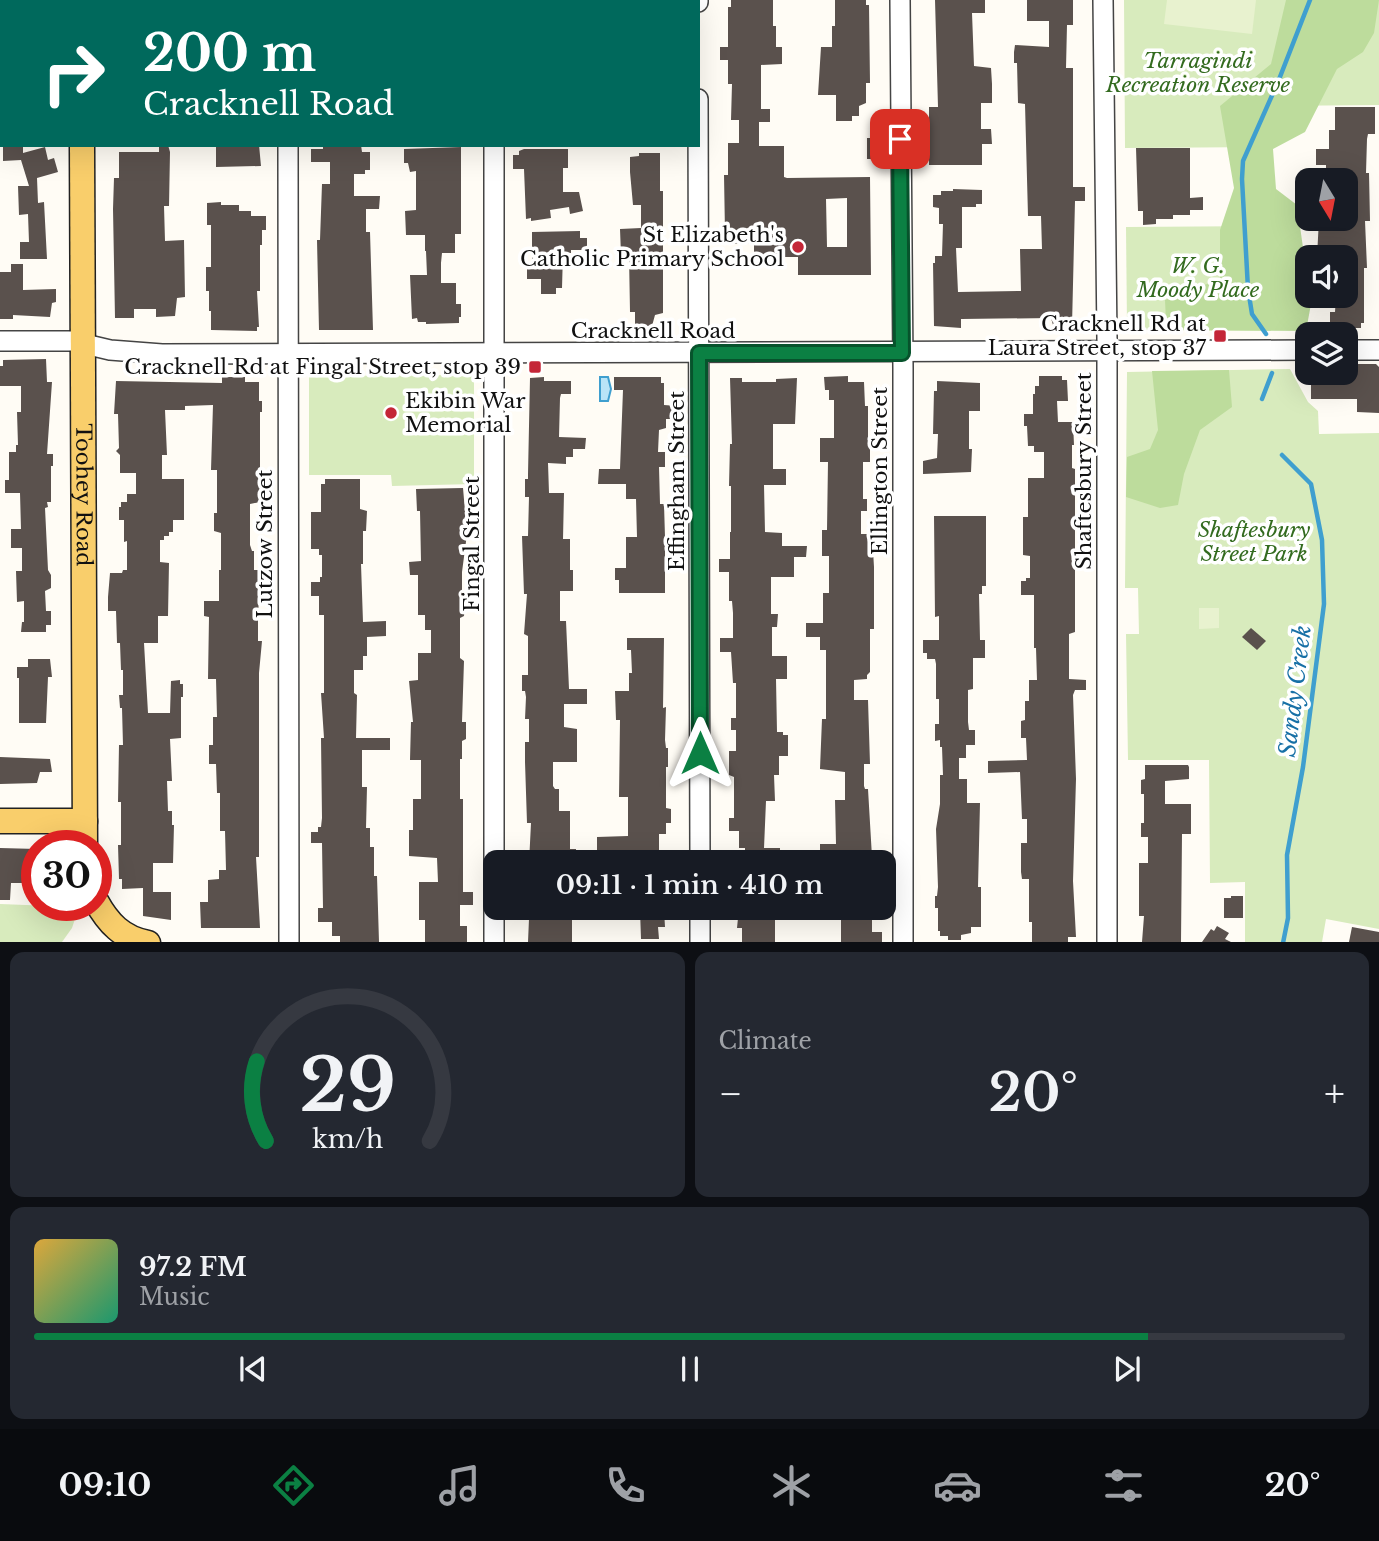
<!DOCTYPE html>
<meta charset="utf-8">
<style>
body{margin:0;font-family:"Libre Baskerville",serif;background:#242831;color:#f1f3f6;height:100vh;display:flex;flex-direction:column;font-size:26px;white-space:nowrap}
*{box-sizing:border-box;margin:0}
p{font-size:23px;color:#9ea1a6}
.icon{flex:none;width:38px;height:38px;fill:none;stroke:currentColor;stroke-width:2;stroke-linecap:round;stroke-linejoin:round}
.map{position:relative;height:942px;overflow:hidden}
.sheet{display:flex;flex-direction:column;gap:10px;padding:10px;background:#0d0f14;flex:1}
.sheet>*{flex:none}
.top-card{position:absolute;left:0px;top:0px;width:700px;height:147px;box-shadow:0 7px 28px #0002;background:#00695c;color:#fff;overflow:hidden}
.needle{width:46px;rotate:170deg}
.fabs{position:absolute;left:1295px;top:168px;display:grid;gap:14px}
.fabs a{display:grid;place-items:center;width:63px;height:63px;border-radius:14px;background:#171b24;box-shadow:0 7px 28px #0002;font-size:35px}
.speed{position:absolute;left:21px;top:830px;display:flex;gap:14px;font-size:35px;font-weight:700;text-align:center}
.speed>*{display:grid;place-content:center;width:91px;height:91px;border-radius:50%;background:#171b24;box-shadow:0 7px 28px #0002;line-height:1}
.speed .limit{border:10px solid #d22;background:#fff;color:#111}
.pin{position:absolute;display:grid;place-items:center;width:60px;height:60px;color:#fff;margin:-30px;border-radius:14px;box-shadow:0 4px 10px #0006}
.me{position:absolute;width:77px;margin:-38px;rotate:0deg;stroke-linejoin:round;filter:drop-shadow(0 0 5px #0008)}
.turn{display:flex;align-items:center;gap:24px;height:147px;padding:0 28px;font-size:32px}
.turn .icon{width:91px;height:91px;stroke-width:2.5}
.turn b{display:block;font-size:49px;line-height:60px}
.big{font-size:52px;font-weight:600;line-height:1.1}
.sheet .widget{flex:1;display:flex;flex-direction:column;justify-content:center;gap:10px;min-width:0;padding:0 24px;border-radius:14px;background:#242831}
.sheet .dial{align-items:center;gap:0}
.dial svg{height:182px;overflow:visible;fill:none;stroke:#363941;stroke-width:7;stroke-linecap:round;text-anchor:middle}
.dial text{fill:#f1f3f6;stroke:none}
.song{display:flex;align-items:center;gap:21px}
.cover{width:84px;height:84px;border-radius:10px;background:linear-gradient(135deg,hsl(40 70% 55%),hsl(160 70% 35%))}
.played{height:7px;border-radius:4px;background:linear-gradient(90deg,#0b8043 85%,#363941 85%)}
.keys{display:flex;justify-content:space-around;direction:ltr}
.heat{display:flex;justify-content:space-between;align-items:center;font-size:38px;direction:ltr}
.sheet .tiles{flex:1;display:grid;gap:10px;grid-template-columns:1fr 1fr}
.widget:last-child{grid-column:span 2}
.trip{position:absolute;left:483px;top:850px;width:413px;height:70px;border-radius:14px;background:#171b24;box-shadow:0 7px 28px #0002;font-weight:600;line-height:70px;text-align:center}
.dock{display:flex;height:112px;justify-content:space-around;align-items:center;background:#090b0e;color:#9ea1a6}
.dock .icon{width:49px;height:49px}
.dock .selected{color:#0b8043}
.dock b{font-size:32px;color:#f1f3f6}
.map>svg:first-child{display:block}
.green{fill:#d8ebbd}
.forest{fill:#bddc9c}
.pitch{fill:#e8f2cf}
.water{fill:#b9e4f7;stroke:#3f9fcf;stroke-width:2}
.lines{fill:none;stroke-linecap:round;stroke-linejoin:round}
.stream{stroke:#3f9fcf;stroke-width:4.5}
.building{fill:#5a514d;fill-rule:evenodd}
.minor-casing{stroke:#444;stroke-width:22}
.major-casing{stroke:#222;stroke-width:27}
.minor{stroke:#fff;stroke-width:19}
.major{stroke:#f9ce6b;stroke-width:24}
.route-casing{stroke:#07532c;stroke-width:18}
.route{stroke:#0b8043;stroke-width:12}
.poi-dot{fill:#c42637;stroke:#fff;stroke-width:2.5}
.labels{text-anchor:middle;stroke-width:7;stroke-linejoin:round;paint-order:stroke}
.park-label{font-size:21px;font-style:italic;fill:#336b1f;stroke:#fff}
.poi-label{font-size:21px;fill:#111;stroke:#fff;text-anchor:end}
.street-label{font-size:21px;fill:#111;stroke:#fff}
.water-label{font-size:23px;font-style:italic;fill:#1770a6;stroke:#fff}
</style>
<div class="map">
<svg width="1379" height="943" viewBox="0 0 1379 943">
<rect width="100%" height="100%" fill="#fffcf5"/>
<!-- green -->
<g class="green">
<polygon points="1124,0 1379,0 1379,105 1269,106 1269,147 1125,148"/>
<polygon points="1269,226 1271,331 1133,330 1127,325 1126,227"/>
<polygon points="1290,369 1308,402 1318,411 1319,434 1379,433 1379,929 1326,919 1322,942 1245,942 1245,882 1210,883 1209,760 1128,760 1126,634 1139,634 1138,588 1125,588 1127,372"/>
<polygon points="474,375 474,484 392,486 391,475 309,475 309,376"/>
<polygon points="0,904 77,907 77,913 72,928 62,942 0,942"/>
</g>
<!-- forest -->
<g class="forest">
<polygon points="1286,0 1379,0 1374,33 1363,52 1337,69 1305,132 1273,149 1276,189 1297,205 1307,276 1307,296 1310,296 1311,304 1306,331 1178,330 1166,321 1165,300 1220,279 1220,230 1234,188 1220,106 1271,64"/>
<polygon points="1229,370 1232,407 1200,430 1184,474 1178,505 1160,508 1126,497 1127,457 1150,449 1158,430 1152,371"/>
</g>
<!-- pitch -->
<g class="pitch">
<polygon points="1167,0 1256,0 1252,34 1164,24"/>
<polygon points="1199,608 1219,608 1219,628 1199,629"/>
</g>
<!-- water -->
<polygon class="water" points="600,377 608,377 611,389 608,401 600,401"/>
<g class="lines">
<!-- stream -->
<g class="stream">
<polyline points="1266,334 1252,314 1248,289 1242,179 1243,161 1278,82 1310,0"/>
<polyline points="1262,399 1272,373"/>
<polyline points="1282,455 1311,484 1322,540 1324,604 1303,767 1287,855 1288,918 1283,943"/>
</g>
</g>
<!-- building -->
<g class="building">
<path d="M731,0h42v26h3v21h6v17l-21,1v44h9v13h-11v24h25v31l3,1 83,-1 1,98h-73v-18h-44v-14l-33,1v-11h4l-1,-58h4v-32h11v-23h-8l1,-36h-4v-24h-8v-13h8v-40h3zM847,198v49h-20l-1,-48z"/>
<polygon points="835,0 866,0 866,5 869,5 870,83 866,83 866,103 859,106 859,116 852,116 852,121 836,121 836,95 818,95 821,47 832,47 832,26 835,26"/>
<polygon points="935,0 985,0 985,13 972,13 974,66 991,68 992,84 992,103 981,103 981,129 991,129 992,144 982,144 982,165 929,165 929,107 938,107"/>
<polygon points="1027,0 1073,0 1073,25 1067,25 1066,68 1073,68 1073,187 1085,187 1085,201 1075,201 1072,326 1053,325 1051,318 961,319 961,328 934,326 933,263 935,263 935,256 942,256 943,224 939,224 939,208 933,207 933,195 941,195 941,191 953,191 953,189 982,190 982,204 976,204 976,207 962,207 962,248 956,248 958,292 1021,291 1020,249 1042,249 1041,216 1028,216 1025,104 1018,103 1017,63 1014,63 1014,52 1015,45 1049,47 1049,21 1027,21"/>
<polygon points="1335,107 1375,107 1375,134 1368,134 1367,139 1366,173 1369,173 1370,221 1365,221 1367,268 1364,268 1364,323 1361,323 1361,328 1330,328 1330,312 1335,312 1336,296 1346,296 1346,257 1317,257 1319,219 1346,219 1346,180 1326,180 1326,165 1316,165 1316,149 1329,149 1329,130 1335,130"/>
<rect x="867" y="138" width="12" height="21"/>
<polygon points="7,145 23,145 23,153 45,147 48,160 54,158 58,172 37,178 38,203 44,202 47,259 20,259 20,242 29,242 28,214 19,215 18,186 29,186 21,160 3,161 3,147"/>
<polygon points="159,145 168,145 170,152 169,206 164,206 165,241 184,240 185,297 177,298 175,316 156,317 156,309 134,309 134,318 115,318 113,209 114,178 119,178 119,152 159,152"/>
<polygon points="216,145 259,145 261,166 216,167"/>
<polygon points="323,145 361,145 362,152 370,152 370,170 365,170 365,174 354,174 354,196 380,196 379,209 366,209 366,232 370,232 373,330 319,330 317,240 320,240 322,184 330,184 330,162 311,162 311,149 323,149"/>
<polygon points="461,147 461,234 455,234 455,253 442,253 441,263 441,283 456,283 456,304 461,304 461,317 459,317 459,323 426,324 426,322 418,322 417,318 412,319 410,275 427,275 426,251 425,251 425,235 406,235 405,211 416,210 416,171 410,172 408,163 404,163 404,149"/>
<polygon points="1136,148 1190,148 1190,198 1203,197 1203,210 1190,210 1190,215 1173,215 1173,219 1156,219 1156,224 1143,225 1143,211 1138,211"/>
<polygon points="524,149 568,149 568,168 563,168 563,192 579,192 583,211 570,214 569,207 550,210 551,218 531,221 531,218 526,219 524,169 513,169 513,155 519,155 519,151"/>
<polygon points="639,153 660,153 660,191 663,191 663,313 655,315 652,326 635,326 635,312 630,312 629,255 621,255 620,229 641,228 641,205 633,205 630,172 630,157 639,156"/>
<polygon points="221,202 221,205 239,205 239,211 251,211 251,216 266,216 266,230 262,230 262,245 260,245 260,291 257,291 259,327 257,327 257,331 211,330 211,311 209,311 209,291 206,291 206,267 211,267 211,225 207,225 207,203"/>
<polygon points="580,231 580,238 587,238 587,250 571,250 571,253 563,253 562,288 556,288 556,294 541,294 541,279 527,279 527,267 532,267 532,232"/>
<polygon points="11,264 23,264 23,290 56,289 56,302 52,303 50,317 13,315 13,319 0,319 0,272 11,272"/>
<polygon points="46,359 47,382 52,382 47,454 53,454 53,466 51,466 51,502 47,502 48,507 45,508 48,570 51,575 51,588 45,591 46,611 51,611 51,625 46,625 46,632 21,632 22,622 24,622 24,601 17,602 16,571 22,571 22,548 11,548 11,529 21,529 20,493 5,493 5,480 9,480 9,452 16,452 16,445 18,445 17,412 21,412 21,386 0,386 0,366 3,366 3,360"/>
<polygon points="1346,364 1376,364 1379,367 1379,413 1357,412 1357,399 1311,399 1311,373 1346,373"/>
<polygon points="848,376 848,382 864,382 865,406 868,406 868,438 870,438 870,462 863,462 863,499 867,499 867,511 861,511 861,534 872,534 874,567 874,629 870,629 870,672 867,675 867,679 854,680 854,700 868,700 870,764 864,764 864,786 865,789 868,789 872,857 868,857 869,863 828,863 828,859 820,858 820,844 836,844 835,800 845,800 845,772 820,769 822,719 826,719 826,650 820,650 820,637 806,637 806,623 823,623 823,593 829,593 829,556 822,556 822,530 827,530 828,462 820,462 820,438 834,438 834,400 829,400 829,390 825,390 824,377"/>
<polygon points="1039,376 1062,376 1062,380 1067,380 1068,401 1057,401 1058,422 1073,422 1074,445 1072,445 1072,468 1075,469 1075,632 1069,634 1069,679 1086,680 1086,690 1075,690 1073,695 1076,779 1073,881 1076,937 1068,937 1068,942 1032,942 1032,922 1029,922 1029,879 1022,879 1021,872 1021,843 1027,843 1027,819 1022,819 1020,772 988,773 988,761 1027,760 1026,738 1021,738 1021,721 1025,720 1025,701 1029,701 1029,680 1037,680 1036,648 1034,648 1034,595 1021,595 1021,581 1026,581 1026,578 1030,578 1030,556 1023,555 1023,517 1028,517 1028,478 1044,478 1044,452 1034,452 1034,446 1028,446 1027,426 1024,426 1024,414 1033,414 1033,394 1035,394 1035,386 1039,386"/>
<polygon points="222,377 245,377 245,382 259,382 259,401 262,401 262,412 260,412 260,502 250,504 250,545 252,551 254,551 254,570 259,570 259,585 269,585 269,597 259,597 258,617 258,641 262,641 259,673 259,857 256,857 260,928 201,928 200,902 208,902 208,880 219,879 219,870 226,870 225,831 220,831 220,793 217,793 216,764 209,764 209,745 213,745 213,717 217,717 216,679 208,679 209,617 204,616 204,601 219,601 219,570 221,570 221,533 214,531 214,513 217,513 217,470 211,470 213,405 185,406 185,410 165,410 167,455 162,455 162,479 184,479 184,520 173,520 173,532 169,532 169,536 164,536 164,540 160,540 160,562 169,563 168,616 158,616 158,643 144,643 148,713 170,713 171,681 180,680 180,684 183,684 183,697 181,697 181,738 170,739 172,781 167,781 168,811 172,811 172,825 174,825 173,863 153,863 153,892 171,892 171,920 143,916 143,888 122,889 122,879 119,879 118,845 121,845 121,802 118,802 119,745 123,745 122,708 120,708 119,695 123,695 123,670 121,670 120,643 117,643 116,611 108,611 108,597 110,573 122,573 123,570 127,570 127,541 124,542 124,520 119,520 119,507 121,507 121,502 127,502 127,494 136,494 136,473 120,473 120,455 116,451 119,448 118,414 114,414 116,381 222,383"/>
<polygon points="544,377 544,381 571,381 571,394 561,394 560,398 559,437 586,438 585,449 573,449 573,457 566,457 566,464 548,463 549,493 564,493 563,539 570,539 570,570 573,570 573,591 560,591 560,621 566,621 569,689 587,689 587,704 564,704 564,727 577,729 577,762 553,762 553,786 555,789 559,789 559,811 570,811 570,849 576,849 576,863 529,863 531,823 527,823 525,762 525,742 529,742 529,719 525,719 526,697 525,691 522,691 522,675 528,675 528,636 524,634 527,594 524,594 522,536 528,536 529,497 525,497 525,479 528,479 528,474 530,378"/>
<polygon points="614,377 661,377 661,383 664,383 664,405 677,406 677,419 666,419 666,428 659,430 658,452 665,452 665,467 659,467 660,504 664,504 665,537 665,593 619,593 619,580 615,580 615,568 626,568 626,537 637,537 636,499 626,499 626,484 598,484 599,469 620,469 623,390 614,390"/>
<polygon points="730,378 742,378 742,382 776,382 776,379 797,378 795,424 773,424 773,469 786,469 786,485 764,485 765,532 782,533 782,546 807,546 806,557 794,557 794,577 771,577 771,614 778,614 777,627 772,627 772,656 787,656 787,679 776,679 777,732 783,732 783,735 788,735 788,756 779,756 779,775 774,775 775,801 766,801 764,848 780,848 780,863 745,863 745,848 739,848 739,831 729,831 729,818 734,818 734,777 729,775 729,751 736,751 736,730 731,730 731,718 736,718 736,683 733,683 731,652 720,652 720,638 733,638 733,613 732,601 729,601 729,572 719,572 719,559 730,559 730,532 731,532 731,486 729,486 730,444 732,444"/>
<polygon points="937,381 980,383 980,411 969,411 969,449 972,449 971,472 923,474 923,461 937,458 938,434 933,434 934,391 937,391"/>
<polygon points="325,479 360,479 360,509 367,511 366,531 363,531 363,564 361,564 363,622 386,621 386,636 367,637 367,656 363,656 363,670 354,670 354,693 357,695 356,738 390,738 390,750 362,750 362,787 367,787 366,828 370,828 370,847 374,847 374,876 377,876 379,942 340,942 340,936 332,936 332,922 318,922 318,908 323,908 322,843 311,843 311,832 318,832 318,827 321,827 322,818 321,738 324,738 321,693 324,693 324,615 319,615 319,596 311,596 311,582 320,582 320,577 322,577 322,555 319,555 319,549 311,549 311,512 321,512 321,484 325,484"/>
<polygon points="463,488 467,534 462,572 462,593 465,593 465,603 464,616 460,618 460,658 464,661 462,722 466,722 466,739 462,741 462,759 460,759 460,799 463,799 463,892 473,892 473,905 460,905 460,926 467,926 467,942 425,942 425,920 419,920 419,882 438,882 437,858 409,856 409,830 413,830 413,799 421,799 421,760 410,760 411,722 413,722 409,681 418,680 418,653 431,653 431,630 425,630 425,615 418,615 418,575 410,575 409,562 421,561 420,511 417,511 416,489"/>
<polygon points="934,516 986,516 986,586 982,586 982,594 979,594 980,640 985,640 985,658 973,658 973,689 968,690 968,722 969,730 975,730 975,745 966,745 966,758 959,758 959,779 967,779 967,803 980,803 978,887 981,887 981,927 971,927 971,933 961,935 961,940 948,940 948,936 940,936 940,931 938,931 938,908 935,908 935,896 937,896 938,887 936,829 940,804 940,775 943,775 942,747 940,747 940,740 935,741 935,724 939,724 939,699 936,699 936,664 935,659 927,659 927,653 923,653 923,640 939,640 939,616 935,617"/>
<polygon points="1251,628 1266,641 1257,650 1242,637"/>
<polygon points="627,638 664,638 663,708 666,707 665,740 666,748 668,748 668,767 666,767 666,808 671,809 671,823 666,823 666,834 659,834 659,862 626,862 626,855 597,855 597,837 628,836 628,797 619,797 620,720 616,720 615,691 629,691 629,673 632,673 631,650 627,650"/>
<polygon points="28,659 50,659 52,677 48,677 46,723 19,723 19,678 17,678 17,667 28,667"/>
<polygon points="0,757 50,759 52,772 40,772 37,783 0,784"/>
<polygon points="1145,765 1188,765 1189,767 1189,779 1165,781 1165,804 1191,804 1191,834 1182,834 1181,942 1142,942 1144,916 1139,916 1139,863 1148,863 1148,837 1141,837 1141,823 1144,823 1144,794 1141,794 1141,780 1145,779"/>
<polygon points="0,848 37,849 37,875 34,875 34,883 11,883 10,900 0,900"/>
<polygon points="1231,896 1243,896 1243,918 1224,918 1224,898 1231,898"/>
<polygon points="532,908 572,909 572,942 528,942 529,919 532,918"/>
<polygon points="739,908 775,908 775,942 742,942 742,928 737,928"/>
<polygon points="841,908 872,908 872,932 882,932 882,942 841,942"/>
<polygon points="640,910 664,910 665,927 658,927 659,939 641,939"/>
<polygon points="1217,926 1229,933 1225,939 1231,942 1202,942 1211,929 1214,931"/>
<polygon points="1352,927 1379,932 1379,942 1349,942"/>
</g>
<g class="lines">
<!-- minor casing -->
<g class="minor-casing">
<g id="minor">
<polyline points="288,0 288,2"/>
<polyline points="493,0 493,2"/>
<polyline points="698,0 698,2"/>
<polyline points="900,0 903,368 903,943"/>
<polyline points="1103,0 1107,339 1107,943"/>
<polyline points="698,99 700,863"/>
<polyline points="288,145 289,943"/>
<polyline points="494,145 494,943"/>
<polyline points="0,341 72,341 110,350 162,354 1307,350"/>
<polyline points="1346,350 1379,350"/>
<polyline points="700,908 700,943"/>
</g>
</g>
<!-- major casing -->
<g class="major-casing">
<g id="major">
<polyline points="81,0 81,2"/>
<path id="s1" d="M82,145l3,700"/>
<polyline points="0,821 85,821"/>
<path d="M96,901c12,22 26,37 52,42"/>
</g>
</g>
<!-- minor -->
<use href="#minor" class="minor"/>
<!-- major -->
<use href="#major" class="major"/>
</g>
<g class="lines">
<!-- route casing -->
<g class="route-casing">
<polyline id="route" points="700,753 699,353 902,353 900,139"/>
</g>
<!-- route -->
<use href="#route" class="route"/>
</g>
<!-- markers -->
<g class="poi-dot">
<circle cx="798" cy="247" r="7"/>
<rect x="1213" y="329" width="14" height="14" rx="3.5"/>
<rect x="528" y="360" width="14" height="14" rx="3.5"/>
<circle cx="391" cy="413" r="7"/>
</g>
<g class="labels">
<!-- park labels -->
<g class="park-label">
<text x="1198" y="68">Tarragindi<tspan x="1198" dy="24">Recreation Reserve</tspan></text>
<text x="1198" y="273">W. G.<tspan x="1198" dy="24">Moody Place</tspan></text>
<text x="1254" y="537">Shaftesbury<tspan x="1254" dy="24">Street Park</tspan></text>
</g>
<!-- poi labels -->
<g class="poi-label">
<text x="784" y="242">St Elizabeth's<tspan x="784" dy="24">Catholic Primary School</tspan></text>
<text x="1206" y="331">Cracknell Rd at<tspan x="1206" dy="24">Laura Street, stop 37</tspan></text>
<text x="521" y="374">Cracknell Rd at Fingal Street, stop 39</text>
<text x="405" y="408" text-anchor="start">Ekibin War<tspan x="405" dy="24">Memorial</tspan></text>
</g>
<!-- street labels -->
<g class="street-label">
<text x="653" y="338">Cracknell Road</text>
<text transform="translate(880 471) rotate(-90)" y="7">Ellington Street</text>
<text transform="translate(1084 471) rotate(-90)" y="7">Shaftesbury Street</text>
<text transform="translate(677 481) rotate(-90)" y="7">Effingham Street</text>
<text dy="7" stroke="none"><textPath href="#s1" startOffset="350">Toohey Road</textPath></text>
<text transform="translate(265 544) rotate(-90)" y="7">Lutzow Street</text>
<text transform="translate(472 544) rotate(-90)" y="7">Fingal Street</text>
</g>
<!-- water labels -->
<g class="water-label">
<text transform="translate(1295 691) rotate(-83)" y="8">Sandy Creek</text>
</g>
</g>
</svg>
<div class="fabs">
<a><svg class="needle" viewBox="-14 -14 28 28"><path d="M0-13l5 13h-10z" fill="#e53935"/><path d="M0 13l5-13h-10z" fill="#9ea1a6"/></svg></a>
<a><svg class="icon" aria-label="sound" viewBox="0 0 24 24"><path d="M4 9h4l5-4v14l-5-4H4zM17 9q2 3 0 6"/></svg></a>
<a><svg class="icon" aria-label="layers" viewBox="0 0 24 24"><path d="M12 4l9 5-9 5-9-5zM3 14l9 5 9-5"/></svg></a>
</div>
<div class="speed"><div class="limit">30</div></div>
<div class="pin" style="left:900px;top:139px;background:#d93025"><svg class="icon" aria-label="arrive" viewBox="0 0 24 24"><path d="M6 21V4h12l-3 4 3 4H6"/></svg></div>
<svg class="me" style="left:700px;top:753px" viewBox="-20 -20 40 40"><path d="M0-17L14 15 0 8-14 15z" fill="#0b8043" stroke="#fff" stroke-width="4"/></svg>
<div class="trip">09:11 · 1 min · 410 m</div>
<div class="top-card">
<div class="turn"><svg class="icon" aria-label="right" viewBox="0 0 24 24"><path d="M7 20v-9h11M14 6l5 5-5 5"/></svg><div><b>200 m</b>Cracknell Road</div></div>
</div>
</div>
<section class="sheet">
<div class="tiles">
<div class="widget dial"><svg viewBox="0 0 100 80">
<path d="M14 69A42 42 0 1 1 86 69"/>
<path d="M14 69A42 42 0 0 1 10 34" stroke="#0b8043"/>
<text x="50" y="56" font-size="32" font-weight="700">29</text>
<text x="50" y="72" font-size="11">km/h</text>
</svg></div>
<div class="widget"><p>Climate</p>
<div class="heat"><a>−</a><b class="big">20°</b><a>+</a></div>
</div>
<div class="widget">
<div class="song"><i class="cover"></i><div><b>97.2 FM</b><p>Music</p></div></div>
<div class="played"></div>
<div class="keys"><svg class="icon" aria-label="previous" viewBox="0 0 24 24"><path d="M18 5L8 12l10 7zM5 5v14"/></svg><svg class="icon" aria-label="pause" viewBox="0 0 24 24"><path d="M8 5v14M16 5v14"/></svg><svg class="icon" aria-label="next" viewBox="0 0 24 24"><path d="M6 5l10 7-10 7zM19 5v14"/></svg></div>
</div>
</div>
</section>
<nav class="dock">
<b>09:10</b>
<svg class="icon selected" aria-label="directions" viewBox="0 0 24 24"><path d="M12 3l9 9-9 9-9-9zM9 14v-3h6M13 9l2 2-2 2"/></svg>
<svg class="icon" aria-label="music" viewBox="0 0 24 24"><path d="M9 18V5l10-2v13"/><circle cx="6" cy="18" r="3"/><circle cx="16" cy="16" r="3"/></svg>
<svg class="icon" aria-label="phone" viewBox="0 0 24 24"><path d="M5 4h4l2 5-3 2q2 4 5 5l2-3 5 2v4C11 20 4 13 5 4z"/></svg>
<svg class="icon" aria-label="climate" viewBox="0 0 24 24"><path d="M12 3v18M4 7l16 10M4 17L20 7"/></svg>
<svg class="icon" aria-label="car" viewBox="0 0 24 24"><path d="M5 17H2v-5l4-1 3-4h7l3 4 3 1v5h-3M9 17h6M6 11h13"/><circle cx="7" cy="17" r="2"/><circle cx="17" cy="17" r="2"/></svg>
<svg class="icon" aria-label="filters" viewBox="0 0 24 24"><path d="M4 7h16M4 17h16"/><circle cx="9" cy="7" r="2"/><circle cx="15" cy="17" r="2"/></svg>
<b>20°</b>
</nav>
